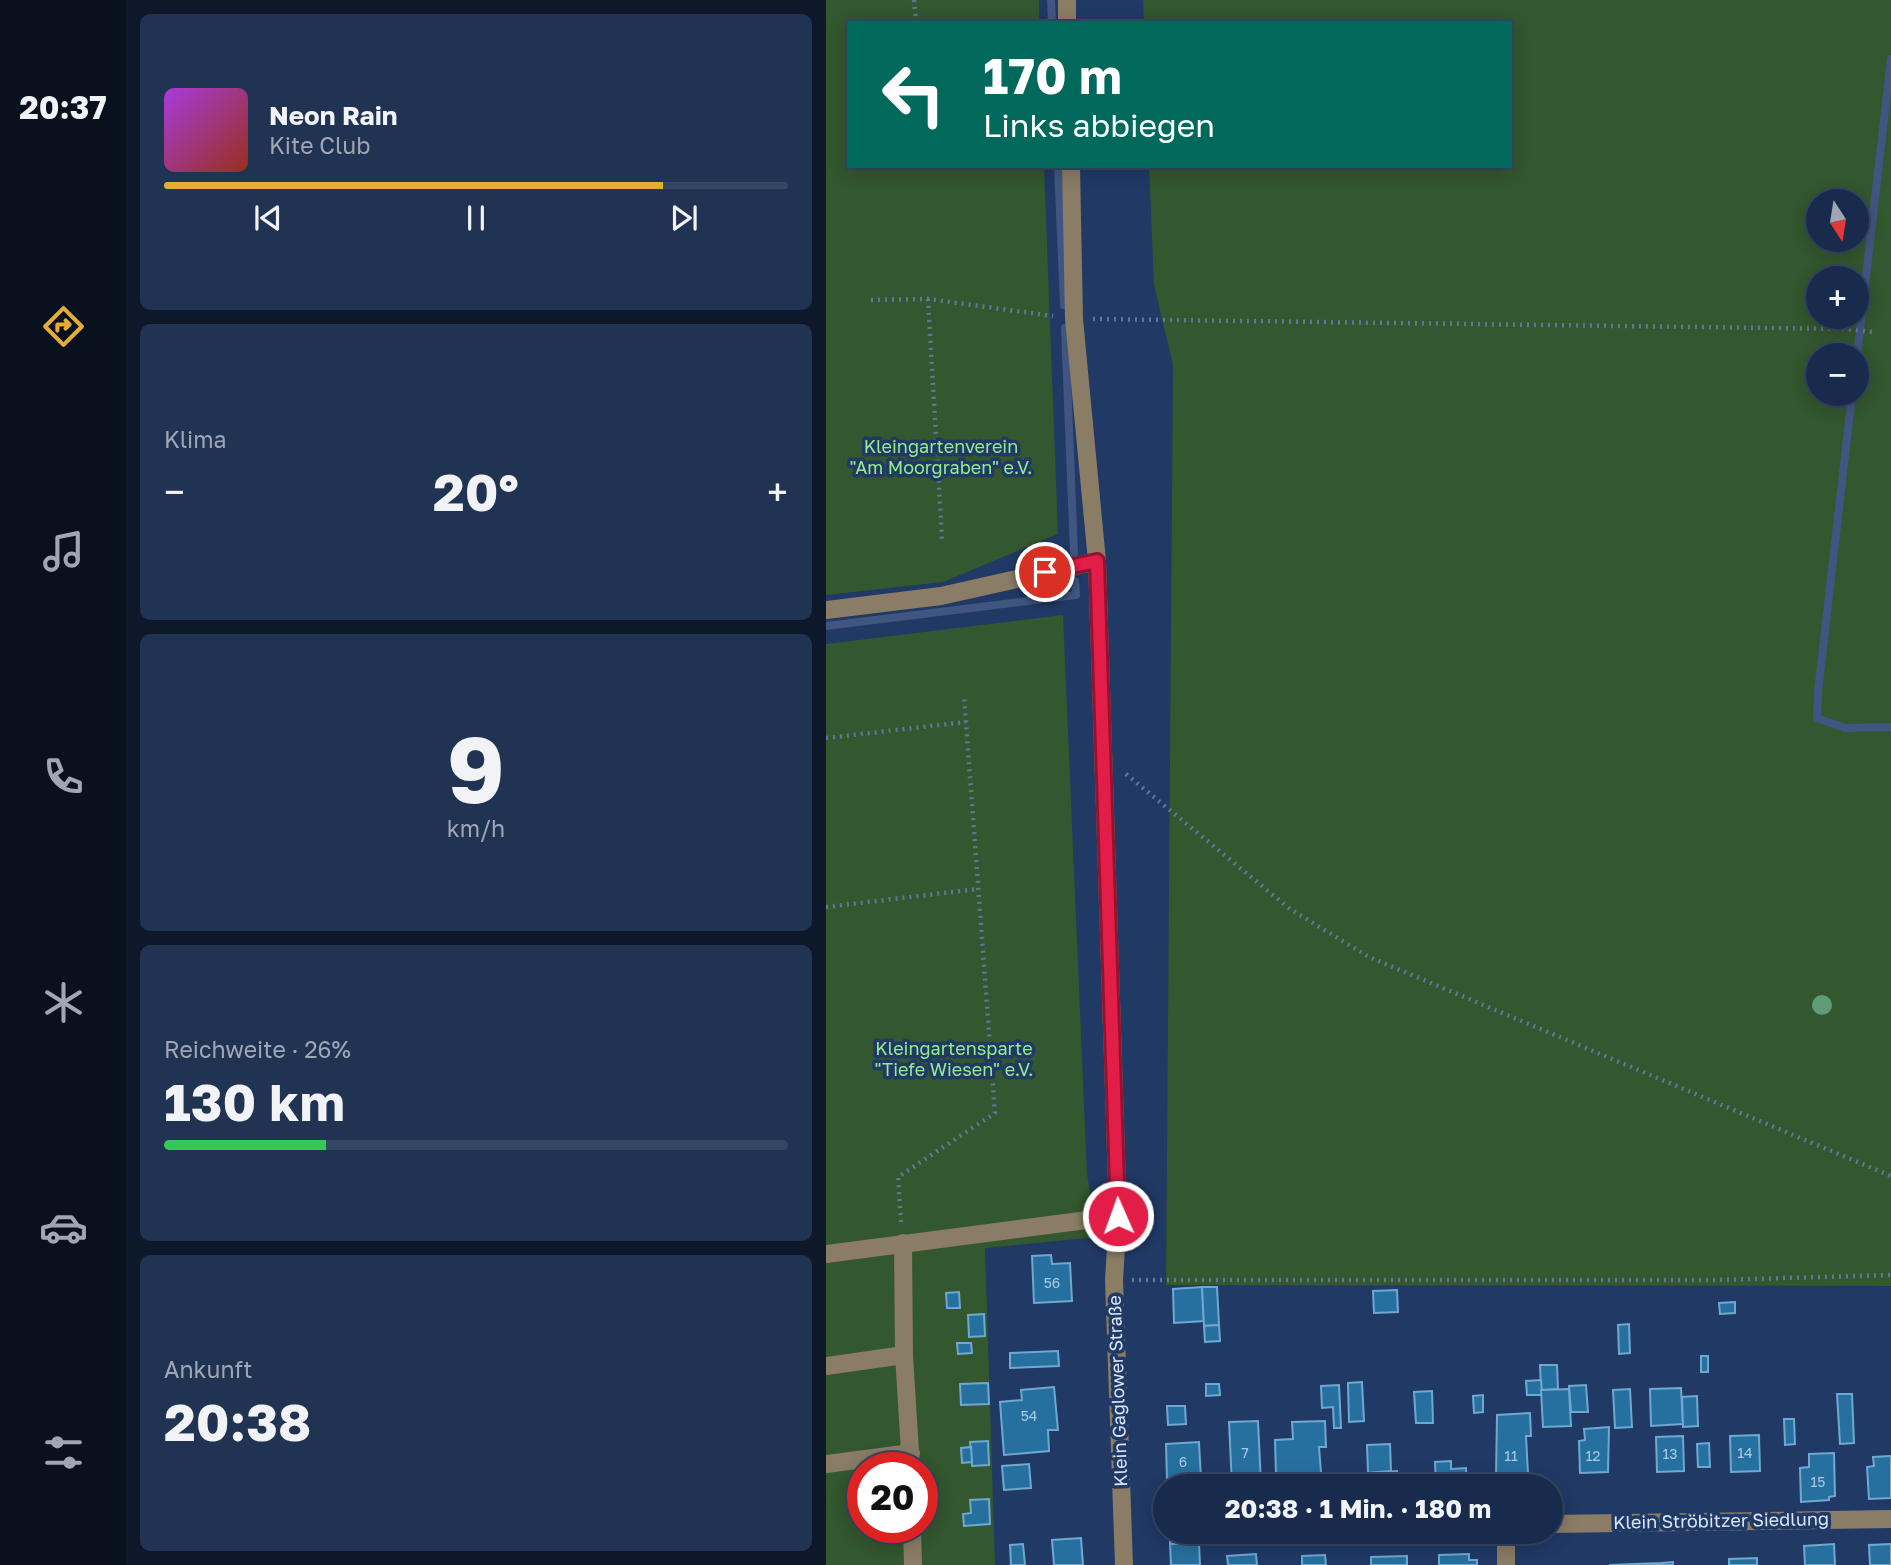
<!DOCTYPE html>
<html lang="de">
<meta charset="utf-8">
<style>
body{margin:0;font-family:"Golos Text",sans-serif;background:#213353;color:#f1f3f6;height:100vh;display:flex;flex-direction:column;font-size:26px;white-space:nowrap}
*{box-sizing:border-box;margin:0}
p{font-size:23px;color:#9fa7b5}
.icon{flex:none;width:38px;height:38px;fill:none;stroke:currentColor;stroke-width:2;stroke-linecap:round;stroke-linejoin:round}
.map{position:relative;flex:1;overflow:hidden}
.side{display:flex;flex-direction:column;gap:14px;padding:14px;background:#0d182a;width:700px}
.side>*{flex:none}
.guide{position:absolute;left:21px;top:21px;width:665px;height:147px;border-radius:0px;box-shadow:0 4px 18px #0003,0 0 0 2px #364764;background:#00695c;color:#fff;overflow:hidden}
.needle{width:46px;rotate:168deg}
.fabs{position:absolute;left:980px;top:189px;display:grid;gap:14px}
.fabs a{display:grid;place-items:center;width:63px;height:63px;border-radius:50%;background:#182b4c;box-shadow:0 4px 18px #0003,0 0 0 2px #364764;font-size:35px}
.speed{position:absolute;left:21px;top:1452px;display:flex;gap:14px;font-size:35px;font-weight:700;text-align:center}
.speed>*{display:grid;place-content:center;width:91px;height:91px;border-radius:50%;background:#182b4c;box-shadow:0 4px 18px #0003,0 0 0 2px #364764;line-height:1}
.speed .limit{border:10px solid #d22;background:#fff;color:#111}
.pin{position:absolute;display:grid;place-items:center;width:60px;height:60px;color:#fff;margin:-30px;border:4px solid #fff;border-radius:50%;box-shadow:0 2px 7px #0007}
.me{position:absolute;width:77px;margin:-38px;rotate:358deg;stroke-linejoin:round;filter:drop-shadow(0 0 5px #0008)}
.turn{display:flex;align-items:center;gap:24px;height:147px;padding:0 21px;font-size:32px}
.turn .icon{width:91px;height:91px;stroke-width:2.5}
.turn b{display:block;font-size:49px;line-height:60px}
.big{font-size:52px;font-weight:700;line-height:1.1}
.side .widget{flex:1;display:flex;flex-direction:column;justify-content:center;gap:10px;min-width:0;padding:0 24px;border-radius:10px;background:#213353}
.side .dial{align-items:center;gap:0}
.dial b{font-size:91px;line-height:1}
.song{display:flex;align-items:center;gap:21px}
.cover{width:84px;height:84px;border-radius:10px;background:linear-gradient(135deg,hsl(280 70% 55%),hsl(10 70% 35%))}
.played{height:7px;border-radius:4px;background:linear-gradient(90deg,#e6ad36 80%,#364764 80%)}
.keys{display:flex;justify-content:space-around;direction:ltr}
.heat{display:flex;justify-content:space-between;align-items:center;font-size:38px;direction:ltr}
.charge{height:10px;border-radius:5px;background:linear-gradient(90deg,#34c759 26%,#364764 0)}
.trip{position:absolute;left:327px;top:1474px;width:410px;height:70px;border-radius:35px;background:#182b4c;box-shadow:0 4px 18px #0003,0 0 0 2px #364764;font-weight:700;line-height:70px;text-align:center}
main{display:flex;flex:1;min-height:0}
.dock{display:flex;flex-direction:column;width:126px;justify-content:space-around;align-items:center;background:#0a111e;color:#9fa7b5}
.dock .icon{width:49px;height:49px}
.dock .current{color:#e6ad36}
.dock b{font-size:32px;color:#f1f3f6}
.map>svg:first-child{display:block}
.green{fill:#33572e;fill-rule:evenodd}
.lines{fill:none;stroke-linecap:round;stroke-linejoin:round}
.stream{stroke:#415581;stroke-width:8}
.building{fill:#2670a0;stroke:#70a8d0;stroke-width:2}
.path{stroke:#62769b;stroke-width:4.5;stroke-dasharray:2 5;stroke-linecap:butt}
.minor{stroke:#8a7c65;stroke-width:18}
.tree{fill:#609c78}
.route-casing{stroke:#92132f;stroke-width:18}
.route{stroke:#e11d48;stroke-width:12}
.labels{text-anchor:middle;stroke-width:7;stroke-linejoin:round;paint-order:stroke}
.number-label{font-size:14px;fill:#acc8e5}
.park-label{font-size:18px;fill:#95ed88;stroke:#203965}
.street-label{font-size:18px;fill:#d9e6fc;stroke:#203965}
</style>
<main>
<nav class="dock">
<b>20:37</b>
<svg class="icon current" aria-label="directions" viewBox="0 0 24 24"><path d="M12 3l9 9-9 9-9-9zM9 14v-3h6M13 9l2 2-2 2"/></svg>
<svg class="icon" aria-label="music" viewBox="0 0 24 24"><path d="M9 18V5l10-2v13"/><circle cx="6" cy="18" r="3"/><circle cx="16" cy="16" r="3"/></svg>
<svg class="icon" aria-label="phone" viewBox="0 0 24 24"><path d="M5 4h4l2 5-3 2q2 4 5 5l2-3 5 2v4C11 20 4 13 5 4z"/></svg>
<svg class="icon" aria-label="climate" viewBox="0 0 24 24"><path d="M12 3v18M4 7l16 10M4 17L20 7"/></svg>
<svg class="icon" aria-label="car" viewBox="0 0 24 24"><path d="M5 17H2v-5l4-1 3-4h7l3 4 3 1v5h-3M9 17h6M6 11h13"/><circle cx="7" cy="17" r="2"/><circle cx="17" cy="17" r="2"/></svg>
<svg class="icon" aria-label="filters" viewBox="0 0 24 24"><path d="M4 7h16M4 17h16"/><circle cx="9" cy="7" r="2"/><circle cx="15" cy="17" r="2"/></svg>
</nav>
<section class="side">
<div class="widget">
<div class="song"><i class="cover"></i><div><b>Neon Rain</b><p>Kite Club</p></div></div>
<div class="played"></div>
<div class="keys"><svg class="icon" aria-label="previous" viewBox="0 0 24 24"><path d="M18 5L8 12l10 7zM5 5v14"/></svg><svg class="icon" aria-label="pause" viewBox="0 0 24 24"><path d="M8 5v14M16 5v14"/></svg><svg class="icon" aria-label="next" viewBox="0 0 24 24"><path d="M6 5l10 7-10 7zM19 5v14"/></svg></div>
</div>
<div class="widget"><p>Klima</p>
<div class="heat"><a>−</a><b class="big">20°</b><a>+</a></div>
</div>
<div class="widget dial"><b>9</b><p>km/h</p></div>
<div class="widget"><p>Reichweite · 26%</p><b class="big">130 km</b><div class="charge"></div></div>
<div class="widget"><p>Ankunft</p><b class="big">20:38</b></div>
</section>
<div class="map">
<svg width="1065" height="1565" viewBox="0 0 1065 1565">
<rect width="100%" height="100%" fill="#203965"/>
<!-- green -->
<g class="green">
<polygon points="0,0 213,0 213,23 23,23 23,166 218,166 232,534 117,582 0,595"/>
<path d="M317,0h748v1286l-725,-1 7,-920 -19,-80 -5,-119h361v-143h-366zM992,201h39v39h-39zM992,278h39v39h-39zM992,355h39v39h-39z"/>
<path d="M237,615l24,559 11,63 -113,11 10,317h-169v-921zM37,1468h59v60h-59z"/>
</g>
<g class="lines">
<!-- stream -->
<g class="stream">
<polyline points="225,0 226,23"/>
<polyline points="232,166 238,305"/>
<polyline points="239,328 248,553"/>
<polyline points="1031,355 1065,59"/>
<polyline points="1026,394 992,692 991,718 1019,728 1065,727"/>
<polyline points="0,626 250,595 249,581"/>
</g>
</g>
<!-- building -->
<g class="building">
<polygon points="225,1255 226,1264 244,1263 246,1301 208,1303 206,1256"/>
<polygon points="376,1287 378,1321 348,1323 347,1289"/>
<polygon points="376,1287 391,1287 393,1325 378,1326"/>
<polygon points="571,1290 572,1312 548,1313 547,1291"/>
<polygon points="133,1292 134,1308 121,1308 120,1293"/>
<polygon points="909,1302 909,1313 894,1314 893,1303"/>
<polygon points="158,1314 159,1336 143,1337 142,1315"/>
<polygon points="803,1324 804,1353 793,1354 792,1325"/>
<polygon points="393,1325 394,1341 379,1342 378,1326"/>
<polygon points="131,1343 145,1343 146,1353 132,1354"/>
<polygon points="232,1351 233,1366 184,1368 184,1353"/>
<rect x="875" y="1356" width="7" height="16"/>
<polygon points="714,1365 731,1365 732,1389 715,1390"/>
<polygon points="715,1380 716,1395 701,1395 700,1381"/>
<polygon points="536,1382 538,1421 523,1422 522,1383"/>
<polygon points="162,1383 163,1404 135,1405 134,1384"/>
<polygon points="380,1384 393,1384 394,1395 380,1396"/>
<polygon points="513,1385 515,1428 508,1428 507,1407 496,1408 495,1386"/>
<polygon points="760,1385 762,1412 745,1412 743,1386"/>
<polygon points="228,1387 232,1430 222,1430 223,1451 178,1455 174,1402 196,1400 195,1390"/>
<polygon points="855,1388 857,1424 825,1426 824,1389"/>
<polygon points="743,1389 745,1426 717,1427 715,1390"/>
<polygon points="804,1389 806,1427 789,1428 787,1390"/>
<polygon points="606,1391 607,1423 590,1423 588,1392"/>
<polygon points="1011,1394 1026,1394 1028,1443 1014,1444"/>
<polygon points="657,1395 657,1412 648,1413 647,1396"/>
<polygon points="871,1396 872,1426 857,1427 856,1397"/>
<polygon points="341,1406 359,1406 360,1424 342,1425"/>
<polygon points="704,1413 705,1436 700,1436 702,1473 670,1475 671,1415"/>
<polygon points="958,1419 968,1419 969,1444 959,1445"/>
<polygon points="432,1421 435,1484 406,1486 403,1422"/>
<polygon points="499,1421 500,1447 493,1447 495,1473 450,1475 449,1440 467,1439 466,1422"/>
<polygon points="783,1427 782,1472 754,1473 753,1441 759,1440 758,1429"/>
<polygon points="933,1435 934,1471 905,1472 904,1436"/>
<polygon points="857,1436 858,1471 831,1472 830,1437"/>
<polygon points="162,1441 163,1465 146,1466 144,1442"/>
<polygon points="373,1442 375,1480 341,1481 340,1444"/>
<polygon points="883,1443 884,1467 872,1467 871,1444"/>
<polygon points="564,1444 565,1471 542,1473 541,1445"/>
<polygon points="145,1447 146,1462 136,1463 135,1448"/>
<polygon points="1008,1453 1009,1496 1003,1497 1003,1500 975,1502 974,1468 983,1467 983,1454"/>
<polygon points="1065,1456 1065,1498 1043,1499 1041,1467 1048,1466 1047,1457"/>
<polygon points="625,1461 625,1469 640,1468 641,1486 610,1486 609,1462"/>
<polygon points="203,1464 205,1488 178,1490 176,1466"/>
<polygon points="571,1471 572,1486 543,1486 542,1473"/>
<polygon points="503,1477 504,1486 475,1486 474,1478"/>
<polygon points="375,1480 375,1486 341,1486 341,1481"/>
<polygon points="163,1499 164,1524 138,1526 137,1514 145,1513 144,1500"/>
<polygon points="344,1531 377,1531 378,1543 344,1544"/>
<polygon points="255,1538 257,1565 228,1565 226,1540"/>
<polygon points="373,1543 374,1565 345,1565 344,1544"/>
<polygon points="197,1544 199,1565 185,1565 184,1545"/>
<polygon points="1008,1544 1009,1565 979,1565 978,1546"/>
<polygon points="1065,1544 1065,1565 1044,1565 1043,1545"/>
<polygon points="430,1554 431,1565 402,1565 401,1556"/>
<polygon points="643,1554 643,1560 651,1560 651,1565 613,1565 613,1555"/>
<polygon points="499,1555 500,1565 476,1565 476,1556"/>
<polygon points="581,1556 581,1565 545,1565 545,1557"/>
<polygon points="931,1558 931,1565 903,1565 903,1559"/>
<polygon points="847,1562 847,1565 783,1565 835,1563"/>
</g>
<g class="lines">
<!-- path -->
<g class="path">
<polyline points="88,0 90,23"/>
<polyline points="102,299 116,539"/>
<polyline points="45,300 102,299 227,316"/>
<polyline points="267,319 1020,329 1046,332"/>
<polyline points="0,738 140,722"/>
<polyline points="300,774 464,909 543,957 1065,1176"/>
<polyline points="0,907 152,889"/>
<polyline points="75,1222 72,1177 169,1113 138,696"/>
<polyline points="306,1280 889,1280 1065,1275"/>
</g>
<!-- minor -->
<g class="minor">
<polyline points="241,0 241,23"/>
<polyline points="245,166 248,319 271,561 292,1216 288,1280 298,1565"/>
<polyline points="0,610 115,596 271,561"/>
<polyline points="77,1243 78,1355 85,1468"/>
<polyline points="0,1254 292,1216"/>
<polyline points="0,1366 78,1355"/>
<polyline points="0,1464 85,1453"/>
<polyline points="724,1524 1065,1519"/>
<polyline points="86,1528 87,1565"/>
<polyline points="680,1531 680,1565"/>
</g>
</g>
<!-- trees -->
<circle class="tree" cx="996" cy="1005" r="10"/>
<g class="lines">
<!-- route casing -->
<g class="route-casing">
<polyline id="route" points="219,572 271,561 292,1216"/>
</g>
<!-- route -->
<use href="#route" class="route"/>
</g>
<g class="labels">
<!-- number labels -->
<g class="number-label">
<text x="226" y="1288">56</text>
<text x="203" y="1421">54</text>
<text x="419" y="1458">7</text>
<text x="919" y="1458">14</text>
<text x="844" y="1459">13</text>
<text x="685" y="1461">11</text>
<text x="767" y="1461">12</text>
<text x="357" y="1467">6</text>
<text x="992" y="1487">15</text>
</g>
<!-- park labels -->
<g class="park-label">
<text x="115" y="453">Kleingartenverein<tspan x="115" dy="21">"Am Moorgraben" e.V.</tspan></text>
<text x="128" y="1055">Kleingartensparte<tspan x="128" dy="21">"Tiefe Wiesen" e.V.</tspan></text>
</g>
<!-- street labels -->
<g class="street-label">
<text transform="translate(292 1391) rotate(-92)" y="6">Klein Gaglower Straße</text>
<text transform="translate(895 1521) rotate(-1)" y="6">Klein Ströbitzer Siedlung</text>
</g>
</g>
</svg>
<div class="fabs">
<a><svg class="needle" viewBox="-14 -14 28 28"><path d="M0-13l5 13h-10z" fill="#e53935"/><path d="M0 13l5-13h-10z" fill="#9fa7b5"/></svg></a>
<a>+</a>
<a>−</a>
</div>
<div class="speed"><div class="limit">20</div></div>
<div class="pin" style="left:219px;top:572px;background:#d93025"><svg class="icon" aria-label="arrive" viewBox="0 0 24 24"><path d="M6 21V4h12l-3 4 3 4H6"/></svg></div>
<svg class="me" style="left:292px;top:1216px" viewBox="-20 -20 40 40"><circle r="17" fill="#e11d48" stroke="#fff" stroke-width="3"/><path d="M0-11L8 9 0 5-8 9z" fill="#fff"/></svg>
<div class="trip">20:38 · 1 Min. · 180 m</div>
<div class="guide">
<div class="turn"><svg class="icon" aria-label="left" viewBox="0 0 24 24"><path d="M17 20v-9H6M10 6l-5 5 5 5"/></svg><div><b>170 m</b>Links abbiegen</div></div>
</div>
</div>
</main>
